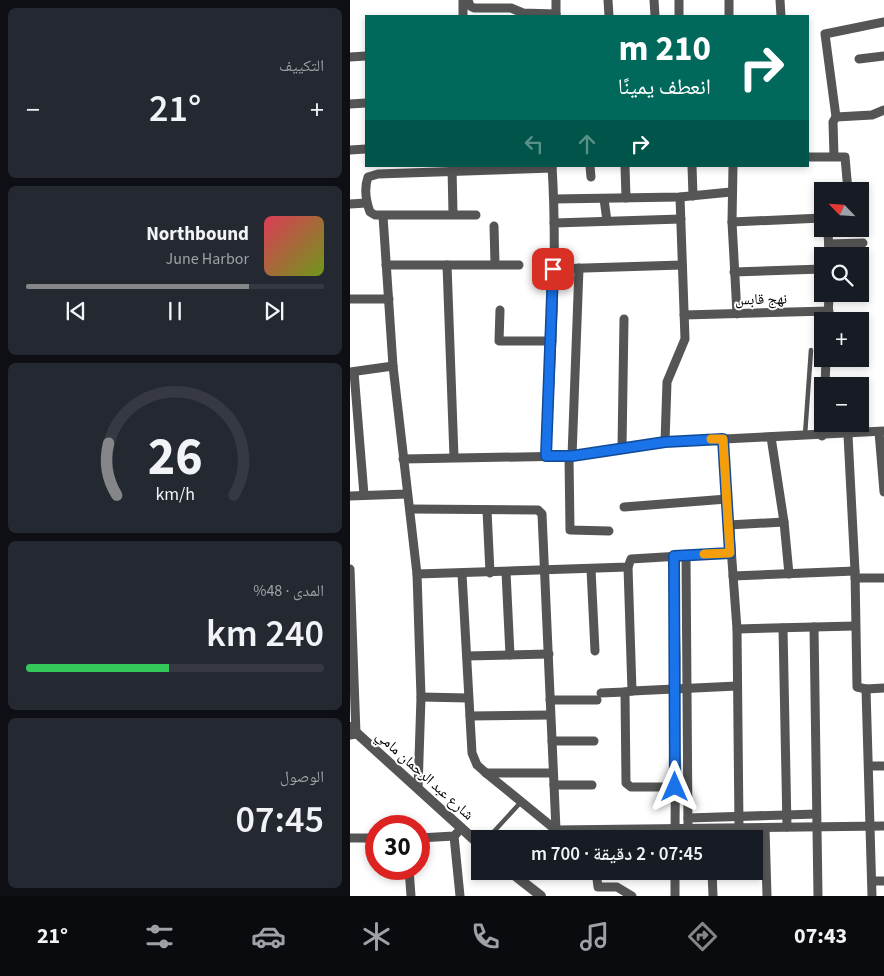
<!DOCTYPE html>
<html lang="ar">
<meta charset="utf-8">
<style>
body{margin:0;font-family:"Source Sans 3","Noto Naskh Arabic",sans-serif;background:#242831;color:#f1f3f6;direction:rtl;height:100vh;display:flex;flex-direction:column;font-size:19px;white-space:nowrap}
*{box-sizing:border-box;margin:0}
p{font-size:16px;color:#9ea1a6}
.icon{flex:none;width:28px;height:28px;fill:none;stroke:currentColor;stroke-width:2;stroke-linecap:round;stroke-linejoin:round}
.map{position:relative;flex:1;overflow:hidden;direction:ltr}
.sheet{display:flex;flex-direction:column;gap:8px;padding:8px;background:#0d0f14;width:350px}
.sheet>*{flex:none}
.guide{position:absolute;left:15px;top:15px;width:444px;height:152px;border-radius:0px;box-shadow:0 2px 8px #0003;direction:rtl;background:#00695c;color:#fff;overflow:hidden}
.needle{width:32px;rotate:295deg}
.controls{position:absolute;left:464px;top:182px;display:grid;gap:10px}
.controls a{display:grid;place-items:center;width:55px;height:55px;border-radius:0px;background:#171b24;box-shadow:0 2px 8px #0003;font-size:25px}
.speed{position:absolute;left:15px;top:815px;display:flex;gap:10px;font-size:25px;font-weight:700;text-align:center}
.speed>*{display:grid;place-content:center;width:65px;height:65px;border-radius:50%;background:#171b24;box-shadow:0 2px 8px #0003;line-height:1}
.speed .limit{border:8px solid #d22;background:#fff;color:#111}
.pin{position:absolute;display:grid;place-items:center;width:42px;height:42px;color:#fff;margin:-21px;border-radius:10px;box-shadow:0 2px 8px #0006}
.me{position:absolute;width:55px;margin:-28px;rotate:0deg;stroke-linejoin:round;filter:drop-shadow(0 0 4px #0008)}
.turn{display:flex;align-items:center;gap:18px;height:105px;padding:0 15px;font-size:22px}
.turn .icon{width:65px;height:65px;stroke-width:2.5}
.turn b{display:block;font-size:35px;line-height:42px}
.lanes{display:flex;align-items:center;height:48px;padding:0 15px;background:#0003;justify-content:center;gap:25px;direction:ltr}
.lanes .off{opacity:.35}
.big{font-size:38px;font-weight:600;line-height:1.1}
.sheet .tile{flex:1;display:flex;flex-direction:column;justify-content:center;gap:8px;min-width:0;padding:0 18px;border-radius:8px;background:#242831}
.sheet .dial{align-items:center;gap:0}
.dial svg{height:130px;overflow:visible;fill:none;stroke:#363941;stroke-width:7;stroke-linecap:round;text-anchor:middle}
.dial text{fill:#f1f3f6;stroke:none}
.song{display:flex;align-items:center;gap:15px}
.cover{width:60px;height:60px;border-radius:8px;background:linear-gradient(135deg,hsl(350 70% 55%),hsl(80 70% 35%))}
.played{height:5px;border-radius:2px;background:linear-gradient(90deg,#858687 75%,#363941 75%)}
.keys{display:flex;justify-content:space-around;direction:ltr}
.heat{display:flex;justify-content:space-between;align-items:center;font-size:28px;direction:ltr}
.charge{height:8px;border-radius:4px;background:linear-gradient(90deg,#34c759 48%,#363941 0)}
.trip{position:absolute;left:121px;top:830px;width:292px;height:50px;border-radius:0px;background:#171b24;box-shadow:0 2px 8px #0003;font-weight:600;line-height:50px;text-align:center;direction:rtl}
.tab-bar{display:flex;height:80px;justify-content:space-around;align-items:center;background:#090b0e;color:#9ea1a6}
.tab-bar .icon{width:35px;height:35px}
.tab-bar .on{color:#858687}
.tab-bar b{font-size:22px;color:#f1f3f6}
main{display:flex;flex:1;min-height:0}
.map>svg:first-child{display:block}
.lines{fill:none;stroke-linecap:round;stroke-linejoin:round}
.service{stroke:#555;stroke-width:4.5}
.minor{stroke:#555;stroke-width:9}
.tertiary{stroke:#555;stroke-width:10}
.route-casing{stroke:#114b97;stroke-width:12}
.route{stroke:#1a73e8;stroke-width:9}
.slow{stroke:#f59e0b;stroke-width:9}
.labels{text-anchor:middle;stroke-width:4;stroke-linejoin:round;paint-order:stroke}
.street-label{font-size:15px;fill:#000;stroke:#fff}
</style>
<main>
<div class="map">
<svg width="534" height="896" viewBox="0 0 534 896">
<rect width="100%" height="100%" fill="#fff"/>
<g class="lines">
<!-- service -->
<g class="service">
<polyline points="455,435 461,350"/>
<polyline points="137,839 171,802"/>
</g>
<!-- minor -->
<g class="minor">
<polyline points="118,0 120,6 124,8 161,8 173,13 206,14"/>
<polyline points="206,0 206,16"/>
<polyline points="258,0 259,16"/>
<polyline points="304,0 305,16"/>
<polyline points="329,0 329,16"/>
<polyline points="379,0 379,16"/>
<polyline points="430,0 431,16"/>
<polyline points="113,16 113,0"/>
<polyline points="0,57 16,56"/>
<polyline points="509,59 534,56"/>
<polyline points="0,104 16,103"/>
<polyline points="486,117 475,34 534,22"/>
<polyline points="0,150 16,149"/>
<polyline points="484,156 483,122 486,117 522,115 534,110"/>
<polyline points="458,157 495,157 498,191"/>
<polyline points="240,166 241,177"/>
<polyline points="275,166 276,198"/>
<polyline points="342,166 343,196"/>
<polyline points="383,166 382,222 387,314"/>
<polyline points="102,167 103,214"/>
<polyline points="204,199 330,197 381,192"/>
<polyline points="254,199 257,221"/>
<polyline points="0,204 16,203"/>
<path d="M126,215h-101l-5,-3c-4,-11 -6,-24 -2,-35l10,-3 174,-6"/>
<polyline points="33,216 43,366 67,574 71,697 68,789"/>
<polyline points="382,222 472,218"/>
<polyline points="204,223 331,219"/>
<polyline points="144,226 145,264"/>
<polyline points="478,229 479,256"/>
<polyline points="479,244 513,243"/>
<polyline points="36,265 169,265"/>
<polyline points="97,265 104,457"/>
<polyline points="203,269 332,265"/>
<polyline points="384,272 472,269"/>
<polyline points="510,274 511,274"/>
<polyline points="0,299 39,299"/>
<polyline points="150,310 149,341 202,341"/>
<polyline points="334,315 479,311"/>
<polyline points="478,321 479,294"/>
<polyline points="0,372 43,366"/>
<polyline points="4,372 14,495"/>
<polyline points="475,386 476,359"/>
<polyline points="529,432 534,492"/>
<polyline points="498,435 505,571 507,687 516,689 522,896"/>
<polyline points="472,436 473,424"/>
<polyline points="421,437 434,522 439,574"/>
<polyline points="373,439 387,629 389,827"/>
<polyline points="315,442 317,382 335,339 330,197"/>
<polyline points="272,448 274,319"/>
<path d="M196,456c5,-96 12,-194 6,-290"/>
<polyline points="219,456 220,530 259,531"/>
<polyline points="222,456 229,268"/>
<polyline points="53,459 222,456 315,442 534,431"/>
<polyline points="0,496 57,494"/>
<polyline points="274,507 377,499"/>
<polyline points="60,509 188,510 192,514 206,830"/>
<polyline points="137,510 140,573"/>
<polyline points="378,525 434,522"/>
<polyline points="336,555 338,828"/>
<polyline points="324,556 326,659 325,839"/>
<polyline points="278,567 282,691 387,686"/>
<polyline points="0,569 6,734 0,735"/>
<polyline points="241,569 245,651"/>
<polyline points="156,572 160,655"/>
<polyline points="67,574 278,567 281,559 380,553"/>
<polyline points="112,574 122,753 127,765 136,773 217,839"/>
<polyline points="383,576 505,571"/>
<polyline points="505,578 534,578"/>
<polyline points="464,627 468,896"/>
<polyline points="433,628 437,827"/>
<polyline points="387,629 505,626"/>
<polyline points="117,656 199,654"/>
<polyline points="516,689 534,688"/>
<polyline points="282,691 275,692 276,783 281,787 325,787"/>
<polyline points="251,693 275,692"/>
<polyline points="71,697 118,698"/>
<polyline points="200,700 247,700"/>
<polyline points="120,716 200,715"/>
<polyline points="202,741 244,741"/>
<polyline points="520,766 534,766"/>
<polyline points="136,773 203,773"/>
<polyline points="204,785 242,785"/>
<polyline points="338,818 466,814"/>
<polyline points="415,828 417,896"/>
<polyline points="206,830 534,826"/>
<polyline points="104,836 110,896"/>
<polyline points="0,838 26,838"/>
<polyline points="69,838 104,836 107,833"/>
<polyline points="59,869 61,896"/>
<polyline points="246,871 248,887 267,887 282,896"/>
<polyline points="325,871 325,896"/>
<polyline points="362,871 363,896"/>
<polyline points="523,881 534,881"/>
</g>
<!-- tertiary -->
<g class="tertiary">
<polyline points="0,727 130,845"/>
<polyline points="159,871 191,896"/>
</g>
</g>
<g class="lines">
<!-- route casing -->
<g class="route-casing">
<polyline id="route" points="203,269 196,456 222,456 315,442 373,439 380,553 324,556 325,787"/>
</g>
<!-- route -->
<use href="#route" class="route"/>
<!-- slow -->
<polyline class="slow" points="354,554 380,553 373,439 361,439"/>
</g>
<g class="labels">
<!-- street labels -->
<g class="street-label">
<text transform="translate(411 299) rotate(-1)" y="5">نهج قابس</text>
<text transform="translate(75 775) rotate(42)" y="5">شارع عبد الرحمان مامي</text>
</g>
</g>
</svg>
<div class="controls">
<a><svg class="needle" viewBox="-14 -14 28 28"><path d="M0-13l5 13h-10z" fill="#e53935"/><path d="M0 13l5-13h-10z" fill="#9ea1a6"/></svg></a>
<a><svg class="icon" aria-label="search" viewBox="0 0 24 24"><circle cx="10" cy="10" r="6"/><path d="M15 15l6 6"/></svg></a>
<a>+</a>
<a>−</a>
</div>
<div class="speed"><div class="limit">30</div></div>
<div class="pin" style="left:203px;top:269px;background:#d93025"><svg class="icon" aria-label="arrive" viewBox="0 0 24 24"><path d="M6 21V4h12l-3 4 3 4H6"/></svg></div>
<svg class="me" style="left:325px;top:787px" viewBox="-20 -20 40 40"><path d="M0-17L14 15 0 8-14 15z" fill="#1a73e8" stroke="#fff" stroke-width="4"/></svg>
<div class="trip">07:45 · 2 دقيقة · 700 m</div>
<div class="guide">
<div class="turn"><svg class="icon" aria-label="right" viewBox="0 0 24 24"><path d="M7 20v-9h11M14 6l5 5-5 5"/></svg><div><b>210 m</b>انعطف يمينًا</div></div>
<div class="lanes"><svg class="icon off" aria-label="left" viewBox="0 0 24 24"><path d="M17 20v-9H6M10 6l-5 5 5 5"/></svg><svg class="icon off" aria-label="ahead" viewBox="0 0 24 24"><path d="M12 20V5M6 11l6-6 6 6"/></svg><svg class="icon" aria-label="right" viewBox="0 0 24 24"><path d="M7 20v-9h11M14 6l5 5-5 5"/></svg></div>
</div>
</div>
<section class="sheet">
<div class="tile"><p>التكييف</p>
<div class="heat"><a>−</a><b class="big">21°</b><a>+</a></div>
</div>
<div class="tile">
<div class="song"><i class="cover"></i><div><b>Northbound</b><p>June Harbor</p></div></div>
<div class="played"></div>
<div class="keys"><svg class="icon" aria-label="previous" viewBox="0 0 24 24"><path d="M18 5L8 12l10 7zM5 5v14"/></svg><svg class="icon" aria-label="pause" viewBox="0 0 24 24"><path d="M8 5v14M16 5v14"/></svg><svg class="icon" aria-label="next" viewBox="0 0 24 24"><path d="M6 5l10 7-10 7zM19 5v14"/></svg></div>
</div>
<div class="tile dial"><svg viewBox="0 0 100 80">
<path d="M14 69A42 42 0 1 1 86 69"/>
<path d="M14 69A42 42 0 0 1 9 37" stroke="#858687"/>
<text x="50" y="56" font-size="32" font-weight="700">26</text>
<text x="50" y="72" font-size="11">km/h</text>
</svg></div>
<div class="tile"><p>المدى · 48%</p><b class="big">240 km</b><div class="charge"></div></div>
<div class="tile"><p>الوصول</p><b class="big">07:45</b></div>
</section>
</main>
<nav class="tab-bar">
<b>07:43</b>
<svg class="icon on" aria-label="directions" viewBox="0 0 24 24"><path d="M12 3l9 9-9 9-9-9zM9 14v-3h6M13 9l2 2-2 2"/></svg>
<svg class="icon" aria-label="music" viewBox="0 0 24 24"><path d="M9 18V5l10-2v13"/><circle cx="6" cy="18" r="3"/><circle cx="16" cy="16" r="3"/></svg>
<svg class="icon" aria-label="phone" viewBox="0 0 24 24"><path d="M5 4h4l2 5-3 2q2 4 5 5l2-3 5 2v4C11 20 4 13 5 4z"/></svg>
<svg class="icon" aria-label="climate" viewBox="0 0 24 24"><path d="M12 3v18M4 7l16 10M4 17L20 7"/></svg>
<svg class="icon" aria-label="car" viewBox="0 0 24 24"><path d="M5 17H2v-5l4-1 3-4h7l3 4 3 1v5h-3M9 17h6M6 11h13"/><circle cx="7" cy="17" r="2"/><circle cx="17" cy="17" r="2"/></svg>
<svg class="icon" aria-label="filters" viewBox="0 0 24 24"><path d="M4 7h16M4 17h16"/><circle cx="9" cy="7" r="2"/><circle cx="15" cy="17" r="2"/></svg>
<b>21°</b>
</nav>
